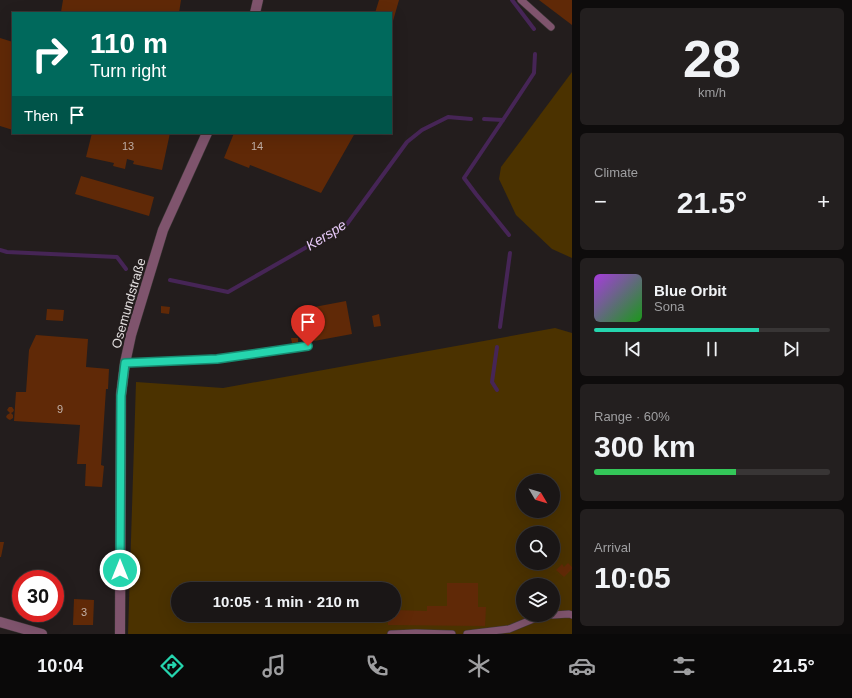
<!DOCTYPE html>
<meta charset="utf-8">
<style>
body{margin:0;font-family:Helvetica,sans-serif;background:#231f1f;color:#f1f3f6;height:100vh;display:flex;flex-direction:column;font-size:15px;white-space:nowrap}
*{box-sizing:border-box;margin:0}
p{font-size:13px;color:#9f9fa1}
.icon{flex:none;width:22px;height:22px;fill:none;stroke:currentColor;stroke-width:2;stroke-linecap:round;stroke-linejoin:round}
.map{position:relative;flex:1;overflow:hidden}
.panel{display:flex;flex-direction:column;gap:8px;padding:8px;background:#0e0c0c;width:280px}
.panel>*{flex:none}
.hud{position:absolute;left:12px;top:12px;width:380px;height:122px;border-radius:0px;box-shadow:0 4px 16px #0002,0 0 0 1px #383535;background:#00695c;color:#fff;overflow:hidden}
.needle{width:26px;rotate:128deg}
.buttons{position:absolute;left:516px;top:474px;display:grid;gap:8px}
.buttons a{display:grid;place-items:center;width:44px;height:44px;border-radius:50%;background:#1a1616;box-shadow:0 4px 16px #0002,0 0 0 1px #383535;font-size:20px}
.speed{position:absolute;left:12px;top:570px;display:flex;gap:8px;font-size:20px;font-weight:700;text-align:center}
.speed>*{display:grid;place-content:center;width:52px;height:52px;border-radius:50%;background:#1a1616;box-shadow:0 4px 16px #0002,0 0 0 1px #383535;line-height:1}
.speed .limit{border:6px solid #d22;background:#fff;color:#111}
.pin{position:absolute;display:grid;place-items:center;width:34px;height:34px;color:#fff;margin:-41px -17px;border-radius:50% 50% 50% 0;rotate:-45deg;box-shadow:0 0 4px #0007}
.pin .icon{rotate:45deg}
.me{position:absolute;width:44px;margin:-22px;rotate:0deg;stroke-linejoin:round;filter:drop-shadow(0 0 3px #0008)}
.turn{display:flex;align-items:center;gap:14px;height:84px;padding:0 12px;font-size:18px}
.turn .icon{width:52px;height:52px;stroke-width:2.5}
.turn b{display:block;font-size:28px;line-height:34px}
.then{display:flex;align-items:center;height:38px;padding:0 12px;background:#0003;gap:8px;font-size:15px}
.big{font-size:30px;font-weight:800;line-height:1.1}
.panel .widget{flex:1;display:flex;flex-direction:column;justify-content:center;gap:6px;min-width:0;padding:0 14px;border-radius:6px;background:#231f1f}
.panel .dial{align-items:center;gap:0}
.dial b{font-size:52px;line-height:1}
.song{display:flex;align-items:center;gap:12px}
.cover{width:48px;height:48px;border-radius:6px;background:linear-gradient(135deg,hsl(280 70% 55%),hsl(120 70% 35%))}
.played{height:4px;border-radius:2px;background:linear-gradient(90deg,#25d5ae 70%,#383535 70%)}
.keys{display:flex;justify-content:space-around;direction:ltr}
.heat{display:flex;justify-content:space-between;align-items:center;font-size:22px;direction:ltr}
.charge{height:6px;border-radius:3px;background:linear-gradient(90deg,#34c759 60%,#383535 0)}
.trip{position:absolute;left:171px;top:582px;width:230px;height:40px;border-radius:20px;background:#1a1616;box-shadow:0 4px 16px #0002,0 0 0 1px #383535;font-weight:800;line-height:40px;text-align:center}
.dock{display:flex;height:64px;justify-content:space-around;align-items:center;background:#0a0909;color:#9f9fa1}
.dock .icon{width:28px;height:28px}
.dock .selected{color:#25d5ae}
.dock b{font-size:18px;color:#f1f3f6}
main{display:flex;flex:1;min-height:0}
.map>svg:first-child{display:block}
.green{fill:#4b3200;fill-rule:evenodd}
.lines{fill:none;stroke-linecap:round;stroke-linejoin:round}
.stream{stroke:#462556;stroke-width:4}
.building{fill:#602907}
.lane-casing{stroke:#3e3838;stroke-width:8}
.street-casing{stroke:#3e3838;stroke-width:11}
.lane{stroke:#7f546d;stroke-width:7}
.street{stroke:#7f546d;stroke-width:10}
.route-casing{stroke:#188a71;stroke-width:10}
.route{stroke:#25d5ae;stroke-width:7}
.labels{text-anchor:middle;stroke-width:4;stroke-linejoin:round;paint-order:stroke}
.number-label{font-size:11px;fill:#c2b1a8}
.street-label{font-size:13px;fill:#e2dede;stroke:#231d1d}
.water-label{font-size:14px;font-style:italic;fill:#e8caf9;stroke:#231d1d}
</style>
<main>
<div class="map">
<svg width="572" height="634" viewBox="0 0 572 634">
<rect width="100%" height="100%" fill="#231d1d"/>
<!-- green -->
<g class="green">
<polygon points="572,72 572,258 552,249 516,215 499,179 501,167"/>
<path d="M555,328l17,5v301h-444l8,-252 87,6zM523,481h30v30h-30zM523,533h30v30h-30zM523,585h30v30h-30zM178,589h216v26h-216z"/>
</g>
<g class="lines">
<!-- stream -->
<g class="stream">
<polyline points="512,0 534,29"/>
<polyline points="484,119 503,120 534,73 535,54"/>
<polyline points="503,120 464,178 476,194 509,235"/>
<polyline points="0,250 7,252 117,257 126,269"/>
<polyline points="170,280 228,292 347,224 407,142 422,130 448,117 471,119"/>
<polyline points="500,327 510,253"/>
<polyline points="497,390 492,382 497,347"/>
</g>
</g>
<!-- building -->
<g class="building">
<polygon points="63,0 181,0 179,13 65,13 61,12"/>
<polygon points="379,0 399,0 393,21 391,21 391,13 375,13"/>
<polygon points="539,0 572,0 572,25"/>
<polygon points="0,38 13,42 13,130 0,126"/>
<polygon points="92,133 170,133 162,170 133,164 134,161 127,159 125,169 113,166 114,163 86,157"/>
<polygon points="234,133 355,133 321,193 250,165 249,168 224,158"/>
<polygon points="81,176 154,197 149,216 75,194"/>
<polygon points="346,301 352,334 314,341 313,332 306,333 306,329 297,330 295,313 309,311 309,308"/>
<polygon points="161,306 170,307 169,314 161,313"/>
<polygon points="47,309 64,310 63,321 46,320"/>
<polygon points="379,314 381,326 374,327 372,316"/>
<polygon points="36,335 88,339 86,367 109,369 108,389 106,389 101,465 104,466 102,487 85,486 86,464 77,464 80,425 14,421 16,392 26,392 29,350"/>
<polygon points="291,338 298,338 298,342 292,343"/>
<polygon points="9,407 12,407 14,410 13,412 11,413 13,415 13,418 10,420 8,419 6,417 7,415 10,413 7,410"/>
<polygon points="0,542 4,542 1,557 0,557"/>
<polygon points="568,563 572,567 572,569 564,577 556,570 562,564 564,567"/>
<polygon points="447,583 478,583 478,607 486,607 485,626 388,625 388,615 394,615 394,610 427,611 427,606 447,606"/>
<polygon points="74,599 94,600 93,625 73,625"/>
</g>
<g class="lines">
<!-- lane casing -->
<g class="lane-casing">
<g id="lane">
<polyline points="521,0 551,27"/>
<polyline points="125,363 217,359 308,346"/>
<polyline points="553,615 569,614 572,615"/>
<polyline points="391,634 416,633 452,634"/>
<polyline points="467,634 509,629 543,615 549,615"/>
</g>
</g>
<!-- street casing -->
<g class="street-casing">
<g id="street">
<polyline points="255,13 258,0"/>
<polyline points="0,622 42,634"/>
<polyline points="120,634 121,395 125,363 131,335 163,230 207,133"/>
</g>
</g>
<!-- lane -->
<use href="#lane" class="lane"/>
<!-- street -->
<use href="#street" class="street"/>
</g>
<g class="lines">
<!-- route casing -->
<g class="route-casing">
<polyline id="route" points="120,570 121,396 125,363 217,359 308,346"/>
</g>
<!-- route -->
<use href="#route" class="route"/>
</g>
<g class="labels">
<!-- number labels -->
<g class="number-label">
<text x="128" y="150">13</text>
<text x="257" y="150">14</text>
<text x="60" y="413">9</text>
<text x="84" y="616">3</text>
</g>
<!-- street labels -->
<g class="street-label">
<text transform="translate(128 303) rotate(-74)" y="5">Osemundstraße</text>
</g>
<!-- water labels -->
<g class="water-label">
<text transform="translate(326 235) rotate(-32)" y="5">Kerspe</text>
</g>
</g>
</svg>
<div class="buttons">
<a><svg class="needle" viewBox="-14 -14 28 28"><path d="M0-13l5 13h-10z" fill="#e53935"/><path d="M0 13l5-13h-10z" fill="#9f9fa1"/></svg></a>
<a><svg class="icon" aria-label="search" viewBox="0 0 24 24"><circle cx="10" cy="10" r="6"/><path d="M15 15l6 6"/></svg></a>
<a><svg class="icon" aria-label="layers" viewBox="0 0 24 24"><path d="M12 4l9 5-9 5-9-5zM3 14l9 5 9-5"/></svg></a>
</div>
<div class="speed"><div class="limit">30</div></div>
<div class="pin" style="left:308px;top:346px;background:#d93025"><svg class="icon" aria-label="arrive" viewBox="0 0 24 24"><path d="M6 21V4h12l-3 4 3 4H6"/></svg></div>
<svg class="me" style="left:120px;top:570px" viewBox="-20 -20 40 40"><circle r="17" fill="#25d5ae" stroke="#fff" stroke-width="3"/><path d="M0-11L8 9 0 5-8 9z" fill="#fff"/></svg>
<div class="trip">10:05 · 1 min · 210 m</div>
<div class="hud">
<div class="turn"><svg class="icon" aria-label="right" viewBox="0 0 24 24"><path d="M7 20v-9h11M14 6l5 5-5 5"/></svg><div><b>110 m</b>Turn right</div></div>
<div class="then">Then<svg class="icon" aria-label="arrive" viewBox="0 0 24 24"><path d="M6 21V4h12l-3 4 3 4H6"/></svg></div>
</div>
</div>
<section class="panel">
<div class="widget dial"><b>28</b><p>km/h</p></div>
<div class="widget"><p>Climate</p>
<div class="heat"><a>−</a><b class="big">21.5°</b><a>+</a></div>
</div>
<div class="widget">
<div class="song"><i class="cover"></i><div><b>Blue Orbit</b><p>Sona</p></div></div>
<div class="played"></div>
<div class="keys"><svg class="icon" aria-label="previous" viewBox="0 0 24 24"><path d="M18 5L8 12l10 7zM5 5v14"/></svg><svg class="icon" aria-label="pause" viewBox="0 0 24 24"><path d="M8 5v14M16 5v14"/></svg><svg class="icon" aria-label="next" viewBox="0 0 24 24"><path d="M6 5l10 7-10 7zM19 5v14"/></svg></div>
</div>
<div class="widget"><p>Range · 60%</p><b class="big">300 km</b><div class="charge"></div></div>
<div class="widget"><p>Arrival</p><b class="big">10:05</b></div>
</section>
</main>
<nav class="dock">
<b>10:04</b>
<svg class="icon selected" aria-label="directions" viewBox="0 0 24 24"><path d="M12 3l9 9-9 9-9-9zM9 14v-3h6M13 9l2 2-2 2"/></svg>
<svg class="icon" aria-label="music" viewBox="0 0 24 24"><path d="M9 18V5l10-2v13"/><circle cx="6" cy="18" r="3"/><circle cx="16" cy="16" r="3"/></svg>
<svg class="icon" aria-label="phone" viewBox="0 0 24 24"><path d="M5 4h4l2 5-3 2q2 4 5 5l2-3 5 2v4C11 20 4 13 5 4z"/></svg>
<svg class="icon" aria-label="climate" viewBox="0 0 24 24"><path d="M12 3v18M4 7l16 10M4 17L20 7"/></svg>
<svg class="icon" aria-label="car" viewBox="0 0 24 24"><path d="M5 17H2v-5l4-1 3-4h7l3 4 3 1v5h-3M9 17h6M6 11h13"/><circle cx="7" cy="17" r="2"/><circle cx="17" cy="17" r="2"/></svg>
<svg class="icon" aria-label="filters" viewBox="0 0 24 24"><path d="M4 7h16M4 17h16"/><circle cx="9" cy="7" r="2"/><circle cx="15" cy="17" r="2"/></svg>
<b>21.5°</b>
</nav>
